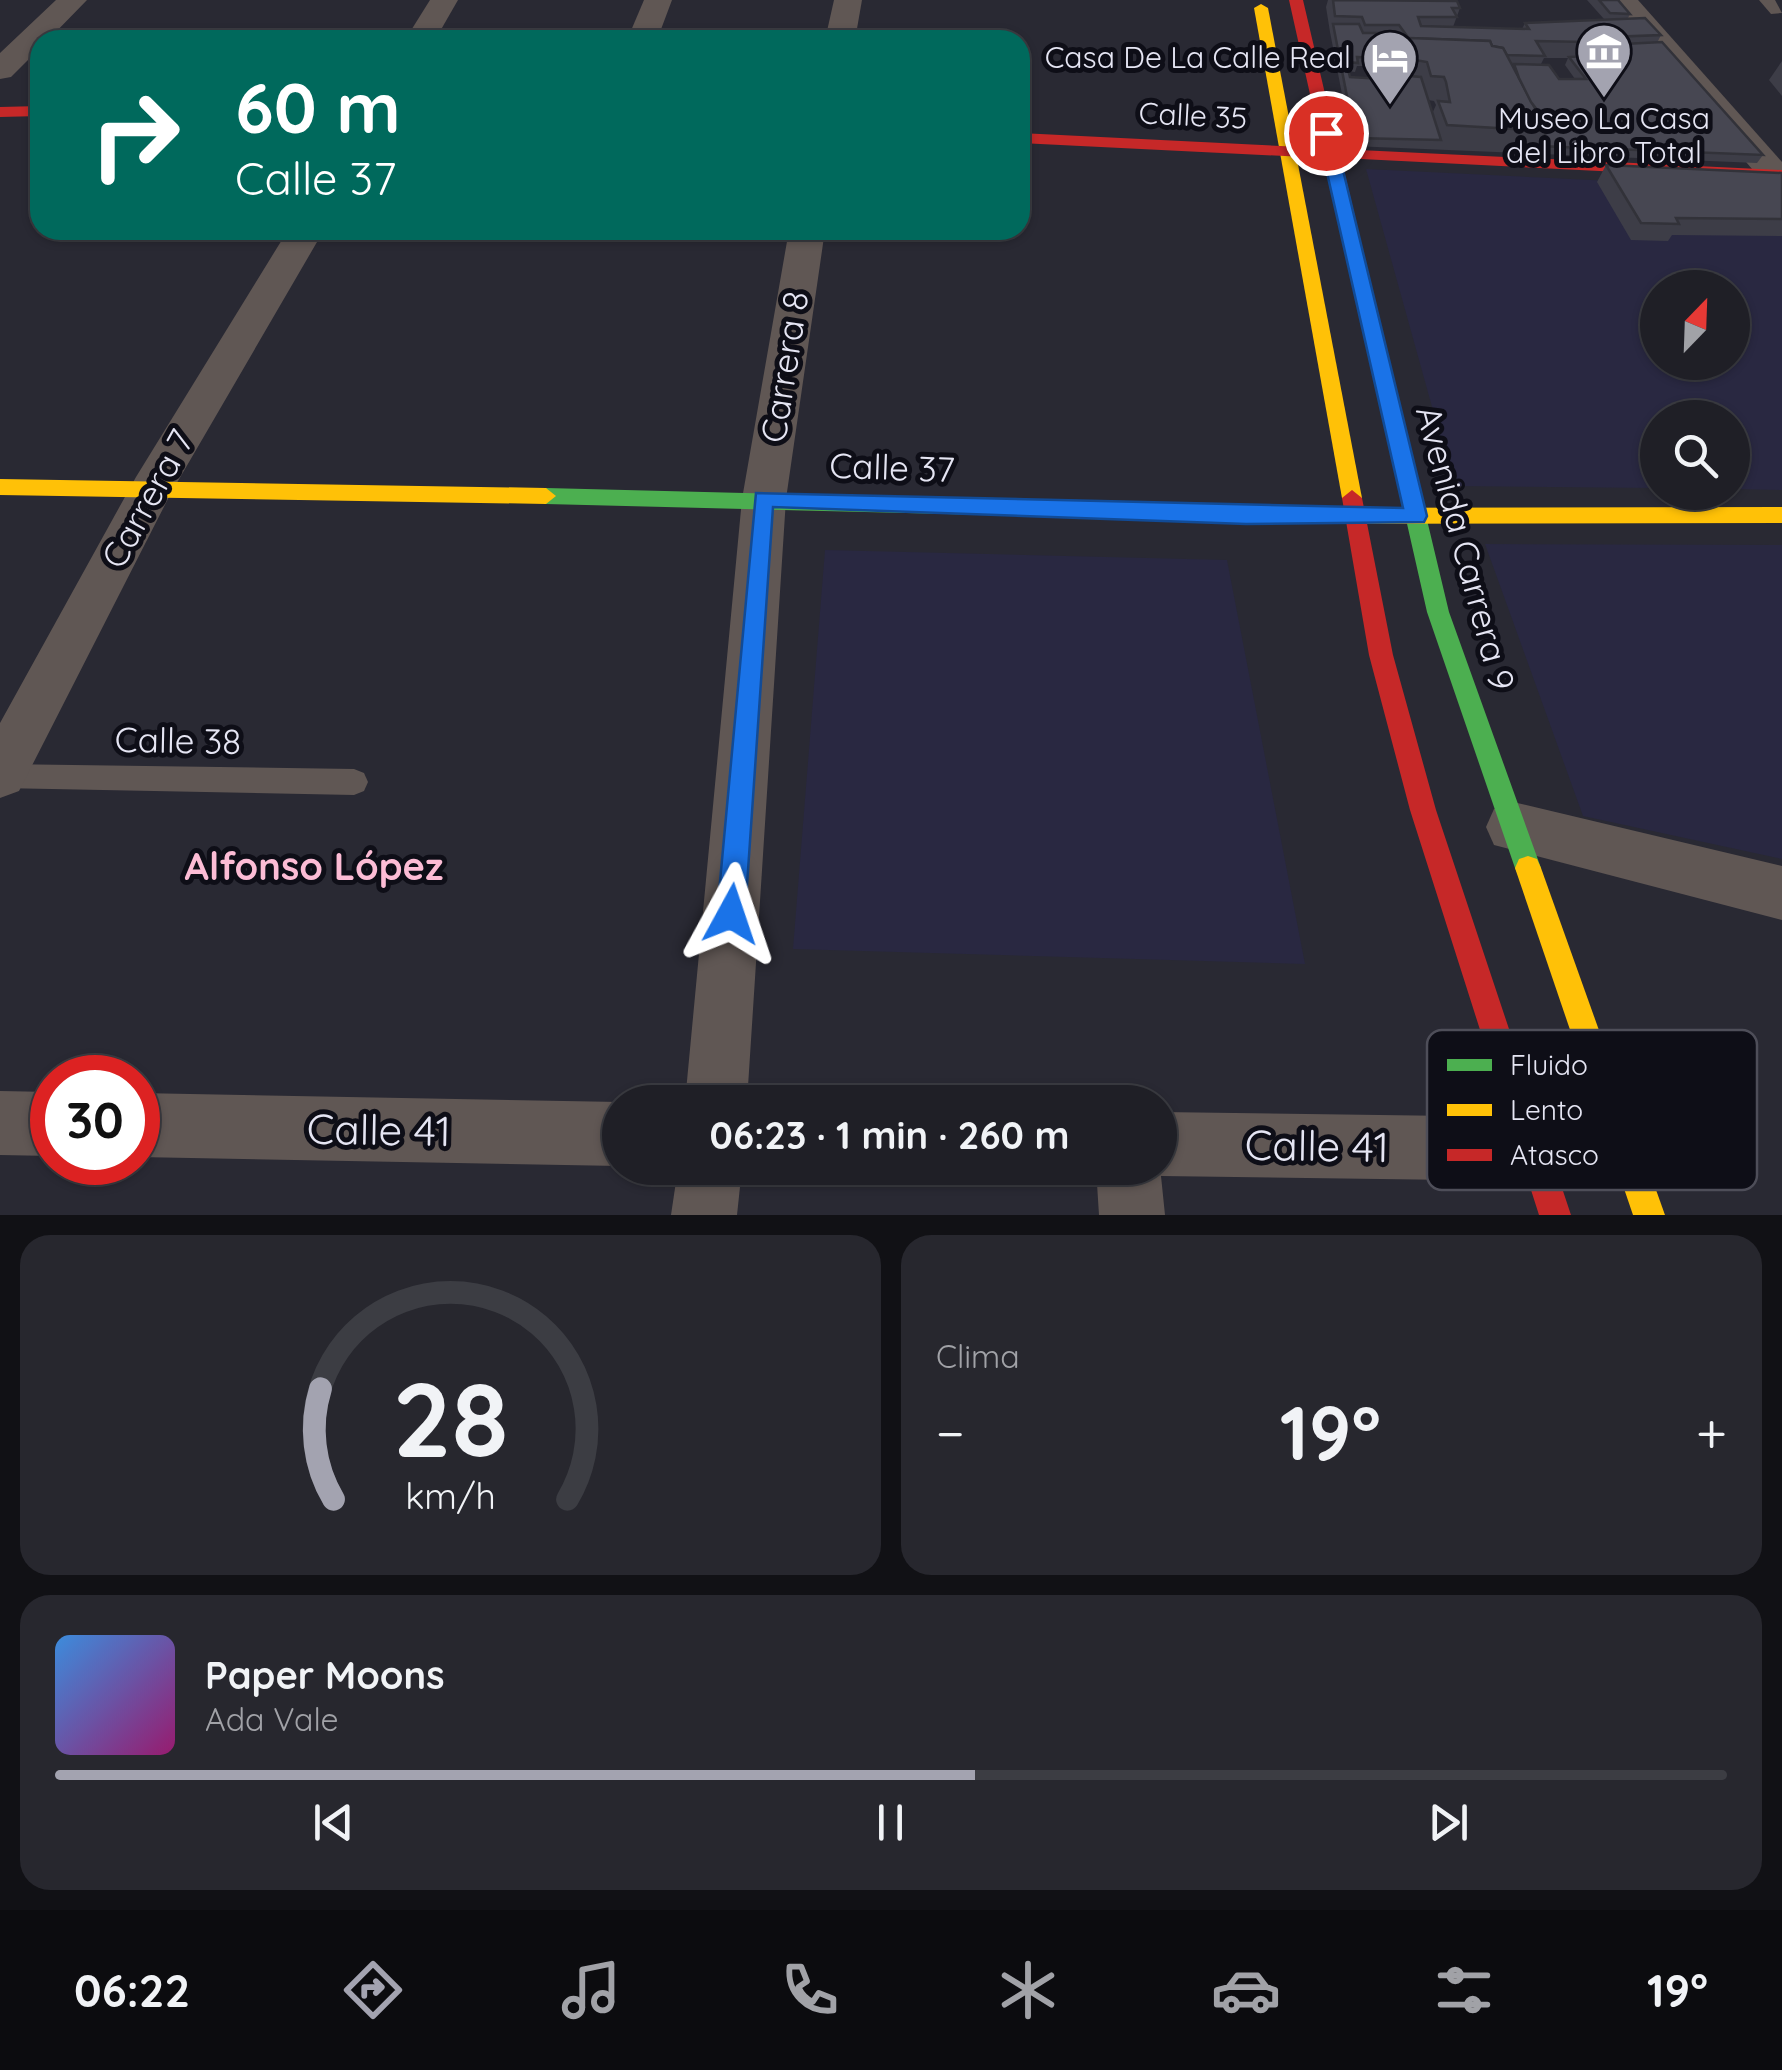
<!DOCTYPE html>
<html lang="es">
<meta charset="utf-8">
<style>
body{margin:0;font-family:Quicksand,sans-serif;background:#27272e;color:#f1f3f6;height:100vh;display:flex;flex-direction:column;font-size:38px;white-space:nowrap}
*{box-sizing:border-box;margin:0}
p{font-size:32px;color:#a1a2a7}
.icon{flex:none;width:55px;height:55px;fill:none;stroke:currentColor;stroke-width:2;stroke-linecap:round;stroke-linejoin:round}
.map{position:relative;height:1215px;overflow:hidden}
.side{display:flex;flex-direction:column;gap:20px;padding:20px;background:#111115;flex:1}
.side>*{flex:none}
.top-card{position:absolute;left:30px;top:30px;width:1000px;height:210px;border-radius:30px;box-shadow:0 2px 8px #0004,0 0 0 2px #3c3d43;background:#00695c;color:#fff;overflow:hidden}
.needle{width:65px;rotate:23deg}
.buttons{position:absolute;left:1640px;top:270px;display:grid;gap:20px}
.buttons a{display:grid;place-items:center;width:110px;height:110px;border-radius:50%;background:#1f1f26;box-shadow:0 2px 8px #0004,0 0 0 2px #3c3d43;font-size:50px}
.speed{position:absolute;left:30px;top:1055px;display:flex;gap:20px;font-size:50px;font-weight:700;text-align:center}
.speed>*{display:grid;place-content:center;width:130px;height:130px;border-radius:50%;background:#1f1f26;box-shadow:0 2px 8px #0004,0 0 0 2px #3c3d43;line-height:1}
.speed .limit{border:15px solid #d22;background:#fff;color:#111}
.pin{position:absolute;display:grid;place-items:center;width:85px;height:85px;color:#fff;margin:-42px;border:5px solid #fff;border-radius:50%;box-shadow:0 2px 10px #0007}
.me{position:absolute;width:110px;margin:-55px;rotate:5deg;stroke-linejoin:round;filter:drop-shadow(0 0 8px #0008)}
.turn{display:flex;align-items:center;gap:35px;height:210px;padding:0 40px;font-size:45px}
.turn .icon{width:130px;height:130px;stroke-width:2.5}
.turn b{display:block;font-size:70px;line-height:85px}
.big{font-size:75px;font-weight:700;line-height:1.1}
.side .widget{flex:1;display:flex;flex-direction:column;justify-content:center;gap:15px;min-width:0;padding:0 35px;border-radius:30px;background:#27272e}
.side .dial{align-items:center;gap:0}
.dial svg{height:260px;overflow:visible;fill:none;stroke:#3c3d43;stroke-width:7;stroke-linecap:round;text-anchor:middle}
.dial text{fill:#f1f3f6;stroke:none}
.song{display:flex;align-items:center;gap:30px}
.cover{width:120px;height:120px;border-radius:15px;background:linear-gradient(135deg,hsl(210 70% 55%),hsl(320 70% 35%))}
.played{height:10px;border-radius:5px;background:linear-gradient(90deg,#a3a3b0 55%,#3c3d43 55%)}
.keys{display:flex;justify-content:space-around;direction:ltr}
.heat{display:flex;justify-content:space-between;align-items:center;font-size:55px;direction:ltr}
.side .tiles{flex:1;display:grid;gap:20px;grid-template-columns:1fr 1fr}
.widget:last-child{grid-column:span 2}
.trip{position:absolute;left:602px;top:1085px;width:575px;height:100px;border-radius:50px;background:#1f1f26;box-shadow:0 2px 8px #0004,0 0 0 2px #3c3d43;font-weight:700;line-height:100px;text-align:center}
.dock{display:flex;height:160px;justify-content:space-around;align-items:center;background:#0c0c0f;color:#a1a2a7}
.dock .icon{width:70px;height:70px}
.dock .active{color:#a3a3b0}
.dock b{font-size:45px;color:#f1f3f6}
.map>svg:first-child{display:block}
.built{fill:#292841;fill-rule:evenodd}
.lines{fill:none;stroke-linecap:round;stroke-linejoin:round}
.lane{fill:#605754;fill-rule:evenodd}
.street{fill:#605754;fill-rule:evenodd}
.fast{fill:#4caf50;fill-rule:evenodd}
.slow{fill:#ffc107;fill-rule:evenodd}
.jam{fill:#c62828;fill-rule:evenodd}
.wall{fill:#3d3d47;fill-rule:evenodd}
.building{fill:#474752;stroke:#323239;stroke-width:2.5;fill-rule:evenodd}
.route{fill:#1a73e8;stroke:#114b97;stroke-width:2.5}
.labels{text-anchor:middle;stroke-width:10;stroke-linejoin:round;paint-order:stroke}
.far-poi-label{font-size:30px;fill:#e5e5f3;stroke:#0e0e17;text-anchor:end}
.far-street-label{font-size:30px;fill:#e5e5f3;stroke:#0e0e17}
.street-label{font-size:35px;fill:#e5e5f3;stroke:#0e0e17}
.neighbourhood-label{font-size:38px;font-weight:bold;fill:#fcbcd5;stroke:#0e0e17}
.near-street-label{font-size:42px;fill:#e5e5f3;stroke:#0e0e17}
.key{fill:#0e0e17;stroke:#4e4e59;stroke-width:2.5}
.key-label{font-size:28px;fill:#e5e5f3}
</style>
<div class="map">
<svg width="1782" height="1215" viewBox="0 0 1782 1215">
<rect width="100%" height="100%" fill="#292933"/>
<!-- built -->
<g class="built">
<path d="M1366,169l412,20 4,6v295l-49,-1 -1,-71h-74l-1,70 -203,-2zM1658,288h74v74h-74z"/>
<polygon points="1485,544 1782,545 1782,859 1583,816"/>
<polygon points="825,550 1227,560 1305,964 793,949"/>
</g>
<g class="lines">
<!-- lane -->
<g class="lane">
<polygon points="1759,0 1775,0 1782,13 1771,14"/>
<polygon points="0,764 354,769 364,773 368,782 364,791 354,795 0,788"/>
</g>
<!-- street -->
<g class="street">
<polygon points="56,0 87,0 48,40 40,40 40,48 11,77 0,79 0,53"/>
<polygon points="430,0 458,0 435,40 405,40"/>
<polygon points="644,0 672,0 657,40 627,40"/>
<polygon points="834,0 862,0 855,40 825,40"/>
<polygon points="1609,0 1638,0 1782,162 1782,183 1763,182"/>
<polygon points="288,230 324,230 171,493 19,791 0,798 0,723 136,477"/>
<polygon points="789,230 825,230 786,499 747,1102 685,1102 742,499"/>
<polygon points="1513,802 1782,866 1782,920 1494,845 1486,827 1494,809"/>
<polygon points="0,1091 52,1092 52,1156 0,1155"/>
<polygon points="138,1093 620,1102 620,1166 138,1157"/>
<polygon points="1160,1112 1534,1117 1557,1126 1566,1149 1557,1172 1534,1181 1161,1176 1165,1215 1099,1215 1096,1168 1160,1168"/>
<polygon points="678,1168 742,1168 737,1215 671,1215"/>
</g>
<!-- fast -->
<g class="fast">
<polygon points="1401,446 1411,453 1449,612 1541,868 1537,877 1528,880 1519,877 1515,868 1427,612 1391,453"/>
<polygon points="546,488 1026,500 1037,508 1026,516 546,504 536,496"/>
</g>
<!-- slow -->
<g class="slow">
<polygon points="1261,4 1268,8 1362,498 1352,506 1342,498 1254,8"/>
<polygon points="0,479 546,488 556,496 546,504 0,495"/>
<polygon points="1026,500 1272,508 1782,507 1782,523 1272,524 1026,516 1015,508"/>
<polygon points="1528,856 1537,859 1541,868 1665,1215 1633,1215 1515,868 1519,859"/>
</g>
<!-- jam -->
<g class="jam">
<polygon points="1289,0 1303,0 1338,149 1782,170 1782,180 1341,158 1411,453 1401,460 1394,458 1325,158 1020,143 1020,133 1322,148"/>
<polygon points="40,106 40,116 0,117 0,107"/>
<polygon points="1352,490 1362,498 1393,655 1436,810 1571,1215 1539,1215 1410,810 1369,655 1342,498"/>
</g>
</g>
<!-- wall -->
<g class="wall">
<path d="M1328,0h101l31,8 -7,19 69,2 3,-6 79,-4 -17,-19h31l12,14 -2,4 33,17 -4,8 106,112 -6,8 -405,-17 -22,-114 -4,-25zM1544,58h24l-3,7 10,14h-16l-18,-15zM1357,66h14l4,12 -25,-1 -2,-6 7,1zM1428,100l6,1 2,4 -4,9z"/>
<polygon points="1782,61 1782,96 1769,80"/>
<polygon points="1606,165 1782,173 1782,236 1672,235 1668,241 1631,240 1597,182"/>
</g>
<!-- building -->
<g class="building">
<polygon points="1333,0 1457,1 1460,8 1452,8 1457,17 1418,17 1421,26 1529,29 1525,23 1645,18 1661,35 1583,38 1587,42 1536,41 1545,56 1507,55 1503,48 1492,46 1490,41 1409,38 1410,40 1399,25 1365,25 1362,17 1335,16"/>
<polygon points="1599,0 1618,0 1630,14 1610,13"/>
<path d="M1333,24h26l4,9h33l10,14 -3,11 7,18 11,1 20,63 -86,-2zM1357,57l17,1 8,21 -32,-2 -4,-15 12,1z"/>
<polygon points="1409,38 1490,41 1492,46 1503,48 1547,131 1447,125 1438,101 1450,102 1446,82 1444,77 1431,76 1427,62 1415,60"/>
<polygon points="1662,42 1763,155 1539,146 1547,131 1544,125 1549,125 1531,102 1519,78 1514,64 1549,65 1559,79 1586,79 1569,57 1588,56 1583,50 1585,46"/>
<polygon points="1606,165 1782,173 1782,219 1676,218 1679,224 1641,223"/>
</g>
<!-- route -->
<polygon class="route" points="1326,128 1334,133 1427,516 1424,522 1246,524 773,507 745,914 741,923 731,927 721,923 717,914 756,493 1403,508 1318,133"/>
<!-- icons -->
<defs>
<g id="museum-pin" transform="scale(2.875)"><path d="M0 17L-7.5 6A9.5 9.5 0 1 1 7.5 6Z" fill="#a3a3b0" stroke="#0e0e17"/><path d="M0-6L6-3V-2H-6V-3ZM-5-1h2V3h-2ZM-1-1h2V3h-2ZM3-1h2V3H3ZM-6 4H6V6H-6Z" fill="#fff"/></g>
<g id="hotel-pin" transform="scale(2.875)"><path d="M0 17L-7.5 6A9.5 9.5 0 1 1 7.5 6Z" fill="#a3a3b0" stroke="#0e0e17"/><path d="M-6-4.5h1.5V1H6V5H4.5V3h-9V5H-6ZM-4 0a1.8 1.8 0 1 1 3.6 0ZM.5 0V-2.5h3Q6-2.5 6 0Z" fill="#fff"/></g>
</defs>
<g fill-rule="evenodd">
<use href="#museum-pin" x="1604" y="51"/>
<use href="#hotel-pin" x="1390" y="58"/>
</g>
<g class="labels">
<!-- far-poi labels -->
<g class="far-poi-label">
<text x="1351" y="68">Casa De La Calle Real</text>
<text x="1604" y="129" text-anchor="middle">Museo La Casa<tspan x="1604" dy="34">del Libro Total</tspan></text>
</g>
<!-- far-street labels -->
<g class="far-street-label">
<text transform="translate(1193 116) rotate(3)" y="10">Calle 35</text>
</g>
<!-- street labels -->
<g class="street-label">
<text transform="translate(785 367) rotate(-81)" y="12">Carrera 8</text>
<text transform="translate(892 468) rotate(2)" y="12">Calle 37</text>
<text transform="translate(148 499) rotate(-61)" y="12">Carrera 7</text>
<text transform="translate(1465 548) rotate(75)" y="12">Avenida Carrera 9</text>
<text transform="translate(178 741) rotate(1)" y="12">Calle 38</text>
</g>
<!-- neighbourhood labels -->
<g class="neighbourhood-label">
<text x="314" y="880">Alfonso López</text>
</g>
<!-- near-street labels -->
<g class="near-street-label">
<text transform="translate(379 1130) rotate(1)" y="15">Calle 41</text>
<text transform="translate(1317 1146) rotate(1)" y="15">Calle 41</text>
</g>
</g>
<!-- legend -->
<rect x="1427" y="1030" width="330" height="160" rx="15" class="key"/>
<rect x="1447" y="1059" width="45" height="12" fill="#4caf50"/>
<rect x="1447" y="1104" width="45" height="12" fill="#ffc107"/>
<rect x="1447" y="1149" width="45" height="12" fill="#c62828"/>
<g class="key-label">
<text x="1510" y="1075">Fluido</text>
<text x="1510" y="1120">Lento</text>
<text x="1510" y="1165">Atasco</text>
</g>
</svg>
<div class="buttons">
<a><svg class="needle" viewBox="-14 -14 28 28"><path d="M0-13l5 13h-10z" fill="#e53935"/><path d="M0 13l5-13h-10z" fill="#a1a2a7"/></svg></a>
<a><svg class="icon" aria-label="search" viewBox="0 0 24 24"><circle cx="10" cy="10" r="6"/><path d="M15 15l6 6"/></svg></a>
</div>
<div class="speed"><div class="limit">30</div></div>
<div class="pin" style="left:1326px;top:133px;background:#d93025"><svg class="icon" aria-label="arrive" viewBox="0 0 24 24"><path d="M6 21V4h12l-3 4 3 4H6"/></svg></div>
<svg class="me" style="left:731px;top:914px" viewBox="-20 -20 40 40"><path d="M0-17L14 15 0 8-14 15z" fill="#1a73e8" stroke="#fff" stroke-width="4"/></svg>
<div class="trip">06:23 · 1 min · 260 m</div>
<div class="top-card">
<div class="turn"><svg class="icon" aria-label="right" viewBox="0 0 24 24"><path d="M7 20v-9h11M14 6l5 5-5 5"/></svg><div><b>60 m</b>Calle 37</div></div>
</div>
</div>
<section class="side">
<div class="tiles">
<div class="widget dial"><svg viewBox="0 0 100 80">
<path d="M14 69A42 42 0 1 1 86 69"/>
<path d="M14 69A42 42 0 0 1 10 35" stroke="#a3a3b0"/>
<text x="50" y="56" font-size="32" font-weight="700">28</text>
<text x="50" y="72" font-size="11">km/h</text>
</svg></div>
<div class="widget"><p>Clima</p>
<div class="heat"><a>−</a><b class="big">19°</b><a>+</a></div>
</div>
<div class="widget">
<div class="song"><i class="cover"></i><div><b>Paper Moons</b><p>Ada Vale</p></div></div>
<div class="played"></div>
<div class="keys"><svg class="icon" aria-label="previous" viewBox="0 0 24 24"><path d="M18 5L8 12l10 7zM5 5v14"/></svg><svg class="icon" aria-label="pause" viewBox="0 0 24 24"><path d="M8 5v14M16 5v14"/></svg><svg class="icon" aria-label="next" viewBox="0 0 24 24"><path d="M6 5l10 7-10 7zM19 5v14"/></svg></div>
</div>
</div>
</section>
<nav class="dock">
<b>06:22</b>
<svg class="icon active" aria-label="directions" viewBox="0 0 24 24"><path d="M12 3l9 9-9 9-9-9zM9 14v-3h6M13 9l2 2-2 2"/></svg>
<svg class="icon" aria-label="music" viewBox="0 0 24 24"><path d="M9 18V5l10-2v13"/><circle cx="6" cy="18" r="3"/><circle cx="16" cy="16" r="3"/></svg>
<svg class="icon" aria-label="phone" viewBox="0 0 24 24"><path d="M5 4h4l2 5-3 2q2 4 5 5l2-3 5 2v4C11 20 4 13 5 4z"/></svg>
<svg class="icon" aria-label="climate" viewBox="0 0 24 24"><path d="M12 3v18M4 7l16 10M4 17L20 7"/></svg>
<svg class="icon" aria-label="car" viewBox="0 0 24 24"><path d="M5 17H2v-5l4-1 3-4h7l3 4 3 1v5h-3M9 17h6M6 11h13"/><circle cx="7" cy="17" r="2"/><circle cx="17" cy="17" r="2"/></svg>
<svg class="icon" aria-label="filters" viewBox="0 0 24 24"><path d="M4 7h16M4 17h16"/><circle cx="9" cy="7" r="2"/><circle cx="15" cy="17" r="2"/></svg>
<b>19°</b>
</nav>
